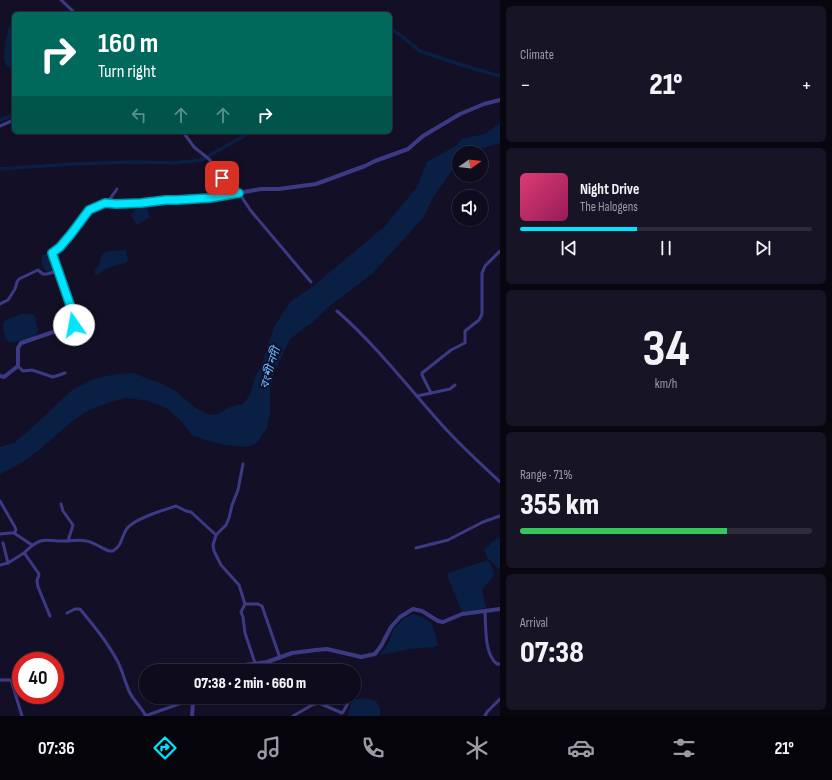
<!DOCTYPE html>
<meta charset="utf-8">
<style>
body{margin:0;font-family:"Sofia Sans Condensed","Noto Sans Bengali",sans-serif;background:#171425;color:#f1f3f6;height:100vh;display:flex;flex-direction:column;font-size:15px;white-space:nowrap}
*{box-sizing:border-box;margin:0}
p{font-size:13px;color:#9b9ba3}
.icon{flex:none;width:22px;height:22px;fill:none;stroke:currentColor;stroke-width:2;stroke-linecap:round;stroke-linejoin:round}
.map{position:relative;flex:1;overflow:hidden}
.side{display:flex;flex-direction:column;gap:6px;padding:6px;background:#08060f;width:332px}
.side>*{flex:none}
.top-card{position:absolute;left:12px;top:12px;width:380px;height:122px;border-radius:6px;box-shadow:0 1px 3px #0004,0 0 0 1px #2e2b3b;background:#00695c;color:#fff;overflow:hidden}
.needle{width:26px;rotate:76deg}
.buttons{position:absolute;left:452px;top:146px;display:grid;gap:8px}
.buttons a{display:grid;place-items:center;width:36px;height:36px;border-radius:50%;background:#0e0b1c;box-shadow:0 1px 3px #0004,0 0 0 1px #2e2b3b;font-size:20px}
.speed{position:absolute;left:12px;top:652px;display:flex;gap:8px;font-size:20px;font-weight:700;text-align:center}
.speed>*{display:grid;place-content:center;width:52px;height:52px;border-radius:50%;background:#0e0b1c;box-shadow:0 1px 3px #0004,0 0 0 1px #2e2b3b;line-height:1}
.speed .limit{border:6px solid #d22;background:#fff;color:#111}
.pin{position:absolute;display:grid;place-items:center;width:34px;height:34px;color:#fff;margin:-17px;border-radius:8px;box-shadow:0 2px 6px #0006}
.me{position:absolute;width:44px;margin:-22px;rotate:348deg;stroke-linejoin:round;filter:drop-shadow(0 0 3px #0008)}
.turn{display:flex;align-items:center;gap:14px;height:84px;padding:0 20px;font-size:18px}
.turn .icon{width:52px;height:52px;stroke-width:2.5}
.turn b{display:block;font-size:28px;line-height:34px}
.lanes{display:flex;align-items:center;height:38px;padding:0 20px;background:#0003;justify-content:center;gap:20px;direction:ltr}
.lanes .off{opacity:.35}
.big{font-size:30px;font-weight:800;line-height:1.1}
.side .card{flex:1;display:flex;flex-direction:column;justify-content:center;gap:6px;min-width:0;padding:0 14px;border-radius:6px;background:#171425}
.side .dial{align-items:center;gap:0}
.dial b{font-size:52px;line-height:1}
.song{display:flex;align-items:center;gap:12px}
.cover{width:48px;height:48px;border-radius:6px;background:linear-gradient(135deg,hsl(340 70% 55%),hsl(330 70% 35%))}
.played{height:4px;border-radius:2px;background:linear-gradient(90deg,#00e5ff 40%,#2e2b3b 40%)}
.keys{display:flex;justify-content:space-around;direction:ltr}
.heat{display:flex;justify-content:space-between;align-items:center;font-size:22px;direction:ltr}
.charge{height:6px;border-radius:3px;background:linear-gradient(90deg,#34c759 71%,#2e2b3b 0)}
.trip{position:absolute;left:139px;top:664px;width:222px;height:40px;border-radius:20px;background:#0e0b1c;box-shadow:0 1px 3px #0004,0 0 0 1px #2e2b3b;font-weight:800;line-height:40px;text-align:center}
.tab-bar{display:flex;height:64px;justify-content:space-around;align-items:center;background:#06040b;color:#9b9ba3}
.tab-bar .icon{width:28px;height:28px}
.tab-bar .on{color:#00e5ff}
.tab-bar b{font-size:18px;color:#f1f3f6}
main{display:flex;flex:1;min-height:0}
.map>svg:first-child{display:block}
.water{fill:#0a1f44}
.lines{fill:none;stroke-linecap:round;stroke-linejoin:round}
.canal{stroke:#0a1f44;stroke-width:3.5}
.minor{stroke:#3d3a85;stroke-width:3}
.tertiary{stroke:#3d3a85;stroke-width:4}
.route-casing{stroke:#0095a6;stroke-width:10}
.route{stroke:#00e5ff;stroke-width:7}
.labels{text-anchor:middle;stroke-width:4;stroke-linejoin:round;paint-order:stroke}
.water-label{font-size:12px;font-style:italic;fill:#62b6ff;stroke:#130f26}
</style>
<main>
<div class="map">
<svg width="500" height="716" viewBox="0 0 500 716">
<rect width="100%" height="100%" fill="#130f26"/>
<!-- water -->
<g class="water">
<path d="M11,26l3,1v41l-7,-1c-6,-9 -1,-30 2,-40z"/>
<polygon points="500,123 500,143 480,149 474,153 459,153 459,164 452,170 434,196 423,218 373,273 327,308 315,320 290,339 274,373 270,390 270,415 267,428 256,444 246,447 225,445 205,440 192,435 179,419 166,408 149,401 126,398 110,402 85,412 69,424 38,451 23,462 0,474 0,447 14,443 37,423 72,390 94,379 116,374 133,373 162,384 177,392 193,406 207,414 216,415 230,407 243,404 250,395 256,375 261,366 274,327 290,302 312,287 384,227 417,187 427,162 457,145 461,139 485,134"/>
<polygon points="146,206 150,217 137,225 131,214 136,209"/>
<polygon points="126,250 128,260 127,262 108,268 97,275 95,274 95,270 98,267 103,253 109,251"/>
<path d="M50,254l1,1 5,14 -7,4c-6,-2 -8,-12 -7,-18z"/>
<path d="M21,314h12l2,2 3,14c-1,2 -2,5 -3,6 -4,2 -22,7 -26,6 -5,-3 -6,-12 -6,-18l2,-3z"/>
<polygon points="500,538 500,570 487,558 484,550 492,542"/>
<path d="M488,560l5,9 1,6c-3,6 -9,9 -12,15l4,18 -24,4 -15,-37 4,-3z"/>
<polygon points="413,614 423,617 432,624 438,645 434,647 410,649 380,655 389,642 393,630 404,618"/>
<polygon points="364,698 376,701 380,708 380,716 349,716 348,715 352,700"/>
</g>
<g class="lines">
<!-- canal -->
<g class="canal">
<polyline points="390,27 420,51 465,66 500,76"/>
<polyline points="0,120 14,115"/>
<polyline points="0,169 71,164 135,162 175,163 201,160 251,132"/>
</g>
<!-- minor -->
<g class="minor">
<polyline points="61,0 76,14"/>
<polyline points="0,126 14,120"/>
<polyline points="183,132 194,147 210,160 215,171 236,192 239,193 251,211 311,282"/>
<polyline points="107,203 117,189"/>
<polyline points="0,304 8,300 15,289 17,282 19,279 38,270 43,274 47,274 58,271"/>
<path d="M337,311c39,34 72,77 106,115 18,20 38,38 57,56"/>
<polyline points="18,366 23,371 32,370 53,377 65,373"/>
<polyline points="431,393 422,375 422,373 451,350 465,343 465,331 479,320 482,314 482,273 485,266 500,251"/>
<polyline points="417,396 450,389 455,385"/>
<polyline points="243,464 238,490 232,505 229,518 226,525 216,535 213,545 214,551 221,565 239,585 245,604 258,604 262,606 280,658"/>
<polyline points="0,501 15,527 16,530 14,533"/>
<polyline points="61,504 63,511 73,525 68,541"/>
<polyline points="0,534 10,533 14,533 32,545"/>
<polyline points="3,543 8,563"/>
<polyline points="416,548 448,540 483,522 500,516"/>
<polyline points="0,565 8,563 24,553"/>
<polyline points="245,604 241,612 243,617 245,633 255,663"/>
<path d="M485,611c1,15 -1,43 12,53h3"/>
<path d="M67,613l8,-4h5c14,17 28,34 38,53 5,10 7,21 12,31 4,8 12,15 16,23"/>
<path d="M50,616l-12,-29 -1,-6 2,-7 -14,-20 -1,-1c19,-19 21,-11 43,-12 6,0 13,-2 19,0 8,1 15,7 23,10h4c9,-5 8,-13 13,-21 6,-11 38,-20 50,-24l10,5 5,1 25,23"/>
<polyline points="341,671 342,668"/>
<polyline points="0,680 11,680 22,716"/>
<polyline points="317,697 319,703"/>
<polyline points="145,716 196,698"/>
<polyline points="293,716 312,705 319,703 342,713 343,712 348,703 347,700 342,697"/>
<polyline points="485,716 487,712 500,699"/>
</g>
<!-- tertiary -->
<g class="tertiary">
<polyline points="0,376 4,377 18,366 18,348 21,343 74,325 73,316 52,253 60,247 71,234 89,210 105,203 116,204 141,203 166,200 177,200 210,198 261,189 279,189 316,184 365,166 375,161 408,149 423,136 460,114 484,104 500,100"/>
<polyline points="212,671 220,668 267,662 292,653 316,650 327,649 361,657 375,654 381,646 391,627 400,617 413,609 422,611 438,621 443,622 462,614 500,609"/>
<polyline points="192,716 193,703 196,697"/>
</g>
</g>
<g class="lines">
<!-- route casing -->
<g class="route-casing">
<polyline id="route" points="74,325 74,316 52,253 60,247 71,234 89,210 105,203 116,204 141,203 166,200 177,200 210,198 239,193 236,192 222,178"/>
</g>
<!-- route -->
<use href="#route" class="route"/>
</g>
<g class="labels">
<!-- water labels -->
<g class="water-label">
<text transform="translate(270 368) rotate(-73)" y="4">বংশী নদী</text>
</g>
</g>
</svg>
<div class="buttons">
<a><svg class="needle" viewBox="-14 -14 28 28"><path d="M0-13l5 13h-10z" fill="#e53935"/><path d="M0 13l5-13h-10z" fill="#9b9ba3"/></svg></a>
<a><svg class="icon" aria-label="sound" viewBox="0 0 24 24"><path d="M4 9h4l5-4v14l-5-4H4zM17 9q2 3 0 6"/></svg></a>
</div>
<div class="speed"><div class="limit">40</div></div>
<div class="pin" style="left:222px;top:178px;background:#d93025"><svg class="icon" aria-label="arrive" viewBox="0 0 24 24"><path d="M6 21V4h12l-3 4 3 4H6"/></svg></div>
<svg class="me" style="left:74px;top:325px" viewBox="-20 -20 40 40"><circle r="19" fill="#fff"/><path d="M0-13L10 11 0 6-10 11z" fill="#00e5ff"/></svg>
<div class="trip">07:38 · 2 min · 660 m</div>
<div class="top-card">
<div class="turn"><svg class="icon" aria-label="right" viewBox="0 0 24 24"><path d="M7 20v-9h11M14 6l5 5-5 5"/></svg><div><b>160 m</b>Turn right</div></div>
<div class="lanes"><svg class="icon off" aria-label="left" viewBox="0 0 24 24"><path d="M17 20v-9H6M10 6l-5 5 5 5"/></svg><svg class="icon off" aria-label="ahead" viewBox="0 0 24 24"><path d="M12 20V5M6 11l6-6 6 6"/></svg><svg class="icon off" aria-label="ahead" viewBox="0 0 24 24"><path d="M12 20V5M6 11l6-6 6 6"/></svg><svg class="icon" aria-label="right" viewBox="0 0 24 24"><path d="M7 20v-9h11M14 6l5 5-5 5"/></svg></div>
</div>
</div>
<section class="side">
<div class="card"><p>Climate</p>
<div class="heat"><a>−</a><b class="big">21°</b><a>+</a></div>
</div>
<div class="card">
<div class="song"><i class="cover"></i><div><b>Night Drive</b><p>The Halogens</p></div></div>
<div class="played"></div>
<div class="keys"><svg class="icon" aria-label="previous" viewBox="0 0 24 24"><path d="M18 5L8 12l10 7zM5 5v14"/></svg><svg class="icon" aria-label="pause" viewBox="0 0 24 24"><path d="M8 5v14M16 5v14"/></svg><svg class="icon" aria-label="next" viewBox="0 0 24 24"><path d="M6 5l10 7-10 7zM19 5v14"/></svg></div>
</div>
<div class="card dial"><b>34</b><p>km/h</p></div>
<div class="card"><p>Range · 71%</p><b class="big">355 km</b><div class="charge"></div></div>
<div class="card"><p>Arrival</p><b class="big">07:38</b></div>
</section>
</main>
<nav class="tab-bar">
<b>07:36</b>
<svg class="icon on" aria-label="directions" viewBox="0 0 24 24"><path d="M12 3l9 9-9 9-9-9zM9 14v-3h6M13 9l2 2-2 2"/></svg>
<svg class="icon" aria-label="music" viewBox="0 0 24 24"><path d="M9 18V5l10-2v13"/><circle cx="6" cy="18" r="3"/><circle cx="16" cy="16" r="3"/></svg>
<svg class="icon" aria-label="phone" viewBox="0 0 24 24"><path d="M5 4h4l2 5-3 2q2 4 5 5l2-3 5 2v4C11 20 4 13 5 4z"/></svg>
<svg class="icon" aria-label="climate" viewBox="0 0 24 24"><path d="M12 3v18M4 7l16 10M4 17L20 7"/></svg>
<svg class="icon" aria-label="car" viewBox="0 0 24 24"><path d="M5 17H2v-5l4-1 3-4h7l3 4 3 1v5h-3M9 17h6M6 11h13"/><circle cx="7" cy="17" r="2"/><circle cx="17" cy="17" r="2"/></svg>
<svg class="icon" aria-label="filters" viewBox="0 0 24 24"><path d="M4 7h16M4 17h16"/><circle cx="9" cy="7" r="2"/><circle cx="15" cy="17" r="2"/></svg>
<b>21°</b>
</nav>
